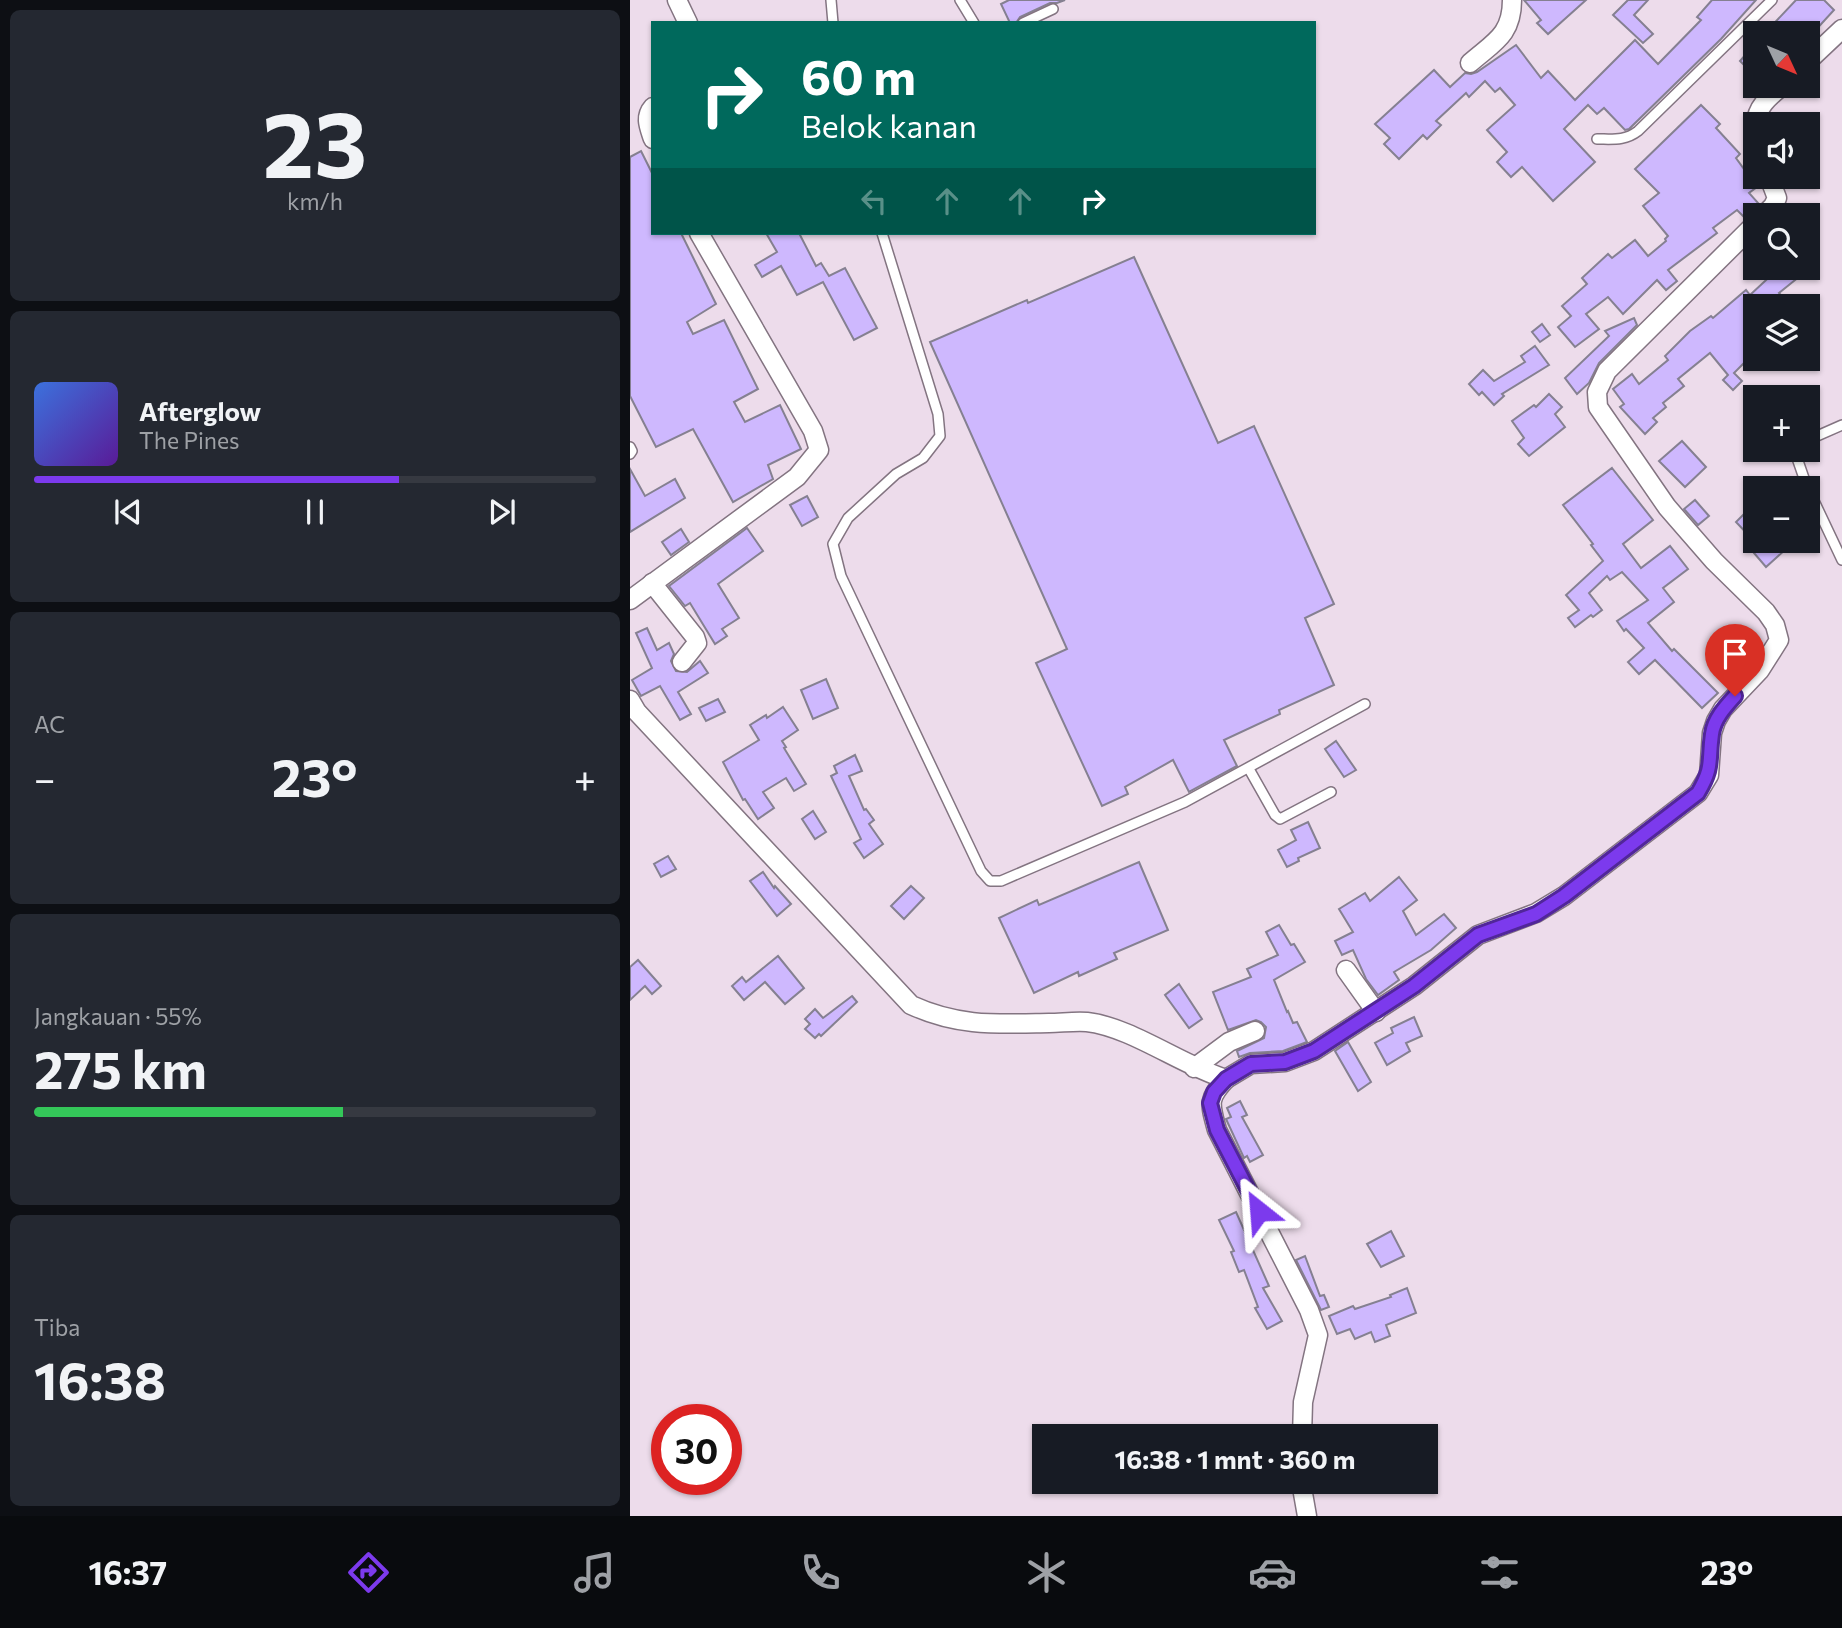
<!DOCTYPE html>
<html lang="id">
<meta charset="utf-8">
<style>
body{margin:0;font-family:Commissioner,sans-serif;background:#242831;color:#f1f3f6;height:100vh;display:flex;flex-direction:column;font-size:26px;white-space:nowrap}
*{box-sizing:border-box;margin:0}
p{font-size:23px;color:#9ea1a6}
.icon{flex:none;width:38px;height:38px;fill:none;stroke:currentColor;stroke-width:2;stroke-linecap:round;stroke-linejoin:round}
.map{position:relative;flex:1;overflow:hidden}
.sheet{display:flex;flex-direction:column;gap:10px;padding:10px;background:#0d0f14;width:630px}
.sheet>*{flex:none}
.hud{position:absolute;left:21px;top:21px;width:665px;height:214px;border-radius:0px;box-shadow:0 2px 5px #0004;background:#00695c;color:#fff;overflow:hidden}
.needle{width:46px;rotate:134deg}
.controls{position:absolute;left:1113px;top:21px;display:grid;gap:14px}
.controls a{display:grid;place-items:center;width:77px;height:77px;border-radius:0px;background:#171b24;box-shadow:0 2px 5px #0004;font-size:35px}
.speed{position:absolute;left:21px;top:1404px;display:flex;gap:14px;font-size:35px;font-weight:700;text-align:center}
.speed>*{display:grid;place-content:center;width:91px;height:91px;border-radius:50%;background:#171b24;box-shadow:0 2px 5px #0004;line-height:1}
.speed .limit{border:10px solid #d22;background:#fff;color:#111}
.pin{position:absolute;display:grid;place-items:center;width:60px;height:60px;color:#fff;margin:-72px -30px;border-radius:50% 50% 50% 0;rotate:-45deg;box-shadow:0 0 7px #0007}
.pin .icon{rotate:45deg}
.me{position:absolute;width:77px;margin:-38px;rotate:332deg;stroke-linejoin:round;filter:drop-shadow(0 0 5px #0008)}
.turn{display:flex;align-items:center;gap:24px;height:147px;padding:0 35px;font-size:32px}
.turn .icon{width:91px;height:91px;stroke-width:2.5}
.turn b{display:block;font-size:49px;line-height:60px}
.lanes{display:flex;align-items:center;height:66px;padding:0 35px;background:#0003;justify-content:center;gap:35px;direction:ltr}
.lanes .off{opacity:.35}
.big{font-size:52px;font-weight:700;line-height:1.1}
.sheet .card{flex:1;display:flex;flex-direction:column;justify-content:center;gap:10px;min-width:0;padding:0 24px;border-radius:10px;background:#242831}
.sheet .dial{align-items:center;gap:0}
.dial b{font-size:91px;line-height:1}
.song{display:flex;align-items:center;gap:21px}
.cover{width:84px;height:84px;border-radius:10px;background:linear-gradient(135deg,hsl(220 70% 55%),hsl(270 70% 35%))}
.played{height:7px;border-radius:4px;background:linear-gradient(90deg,#7c3aed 65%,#363941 65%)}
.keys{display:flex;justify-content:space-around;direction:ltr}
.heat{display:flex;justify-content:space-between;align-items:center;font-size:38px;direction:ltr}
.charge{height:10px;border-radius:5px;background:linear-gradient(90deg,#34c759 55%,#363941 0)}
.trip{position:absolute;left:402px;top:1424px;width:406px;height:70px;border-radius:0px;background:#171b24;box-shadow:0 2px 5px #0004;font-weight:700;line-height:70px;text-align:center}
.tabs{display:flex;height:112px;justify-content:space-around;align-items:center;background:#090b0e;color:#9ea1a6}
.tabs .icon{width:49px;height:49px}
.tabs .selected{color:#7c3aed}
.tabs b{font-size:32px;color:#f1f3f6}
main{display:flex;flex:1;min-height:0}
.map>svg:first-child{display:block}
.building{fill:#ceb8fe;stroke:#858091;stroke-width:2}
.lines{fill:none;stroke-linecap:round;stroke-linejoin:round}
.lane-casing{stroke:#837481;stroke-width:12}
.street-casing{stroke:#837481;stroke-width:21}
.lane{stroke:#fff;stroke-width:9}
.street{stroke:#fff;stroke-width:18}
.route-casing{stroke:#51269a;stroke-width:18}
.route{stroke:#7c3aed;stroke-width:12}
</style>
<main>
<section class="sheet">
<div class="card dial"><b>23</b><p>km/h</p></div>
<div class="card">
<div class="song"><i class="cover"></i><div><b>Afterglow</b><p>The Pines</p></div></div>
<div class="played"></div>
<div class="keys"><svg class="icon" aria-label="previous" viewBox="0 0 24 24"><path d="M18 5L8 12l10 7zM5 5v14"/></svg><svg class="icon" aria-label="pause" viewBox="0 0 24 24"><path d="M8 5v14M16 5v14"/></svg><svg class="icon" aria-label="next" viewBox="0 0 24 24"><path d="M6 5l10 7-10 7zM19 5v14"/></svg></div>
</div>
<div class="card"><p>AC</p>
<div class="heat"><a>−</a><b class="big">23°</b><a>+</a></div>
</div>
<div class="card"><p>Jangkauan · 55%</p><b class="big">275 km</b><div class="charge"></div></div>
<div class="card"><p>Tiba</p><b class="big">16:38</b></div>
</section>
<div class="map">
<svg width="1212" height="1516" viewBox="0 0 1212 1516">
<rect width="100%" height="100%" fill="#eddceb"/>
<!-- building -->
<g class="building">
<polygon points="379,0 435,0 427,3 420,3 390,17 386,23 380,23 371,4"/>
<polygon points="894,0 956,0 918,34 907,23 911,20"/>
<polygon points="998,0 1018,0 1004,15 1023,34 1013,43 983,15"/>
<polygon points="1082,0 1126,0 1091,39 999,129 995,130 974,108 967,114 958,105 934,129 965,162 923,201 892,167 881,177 867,162 877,152 857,130 885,105 870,88 865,92 855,81 839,97 836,93 806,121 811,125 797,139 793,135 769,159 754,144 760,138 745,124 804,70 820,87 835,73 841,74 847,72 886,45 911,78 918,71 945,100 1005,40 1028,64 1071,20 1067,17"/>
<polygon points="1166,0 1194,0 1204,10 1183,33 1135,33"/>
<polygon points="1125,44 1125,76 1110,61"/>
<polygon points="1071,105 1090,124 1086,128 1110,154 1106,158 1127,187 1119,193 1129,204 1123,213 1115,218 1107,210 1083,228 1087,233 1038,270 1047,281 1036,290 1027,280 993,314 978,297 956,314 969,329 945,347 928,327 941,316 932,306 957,284 952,278 978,254 982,258 1005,240 1018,256 1036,241 1035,239 1038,236 1013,206 1029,193 1005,169"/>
<polygon points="11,151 23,175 23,233 51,233 86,304 57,322 63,334 94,320 128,389 104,402 115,422 150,405 171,449 138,465 143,479 103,502 63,429 26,447 0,396 0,157"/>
<polygon points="136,233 169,233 186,266 191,263 199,276 215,268 247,328 224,340 193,282 167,295 151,266 132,277 125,265 147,252"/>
<polygon points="504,257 588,443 624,426 704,604 675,618 704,685 649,710 650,714 594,740 607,766 559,792 543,760 495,787 498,794 472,806 406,663 437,649 300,342 397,300 398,303"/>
<polygon points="1149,268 1180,268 1149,293 1155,300 1148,306 1125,306 1125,333 1119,339 1125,346 1125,352 1104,373 1112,381 1103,390 1093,380 1098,375 1080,353 1048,379 1054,386 1033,403 1036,407 1023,418 1027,422 1015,434 990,407 994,404 983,389 1002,374 1009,384 1038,360 1035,356 1060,331 1081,316 1083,318 1116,290 1120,295"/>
<polygon points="1004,318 1007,325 969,363 959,383 947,394 935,378 979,336 975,331"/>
<polygon points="912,324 920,335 910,342 902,332"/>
<polygon points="905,346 919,365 872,394 874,396 864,405 852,392 849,395 839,384 853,370 864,381 895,362 891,356"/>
<polygon points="919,394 932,407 925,414 935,427 899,456 888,444 894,438 882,421 904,405 906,407"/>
<polygon points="1052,441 1076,467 1055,487 1029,461"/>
<polygon points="982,468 1023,520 993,544 1011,568 1040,546 1058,569 1033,588 1044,602 1018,623 1042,651 1044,649 1088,693 1072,708 1025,660 1009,674 998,662 1014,648 996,629 994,631 987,621 1018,600 992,572 980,580 977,576 959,593 972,610 963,617 961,615 945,627 938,618 949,610 936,595 973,561 961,545 963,544 933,505"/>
<polygon points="0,469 15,496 45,479 55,498 0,532"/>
<polygon points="177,496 188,517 172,526 160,505"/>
<polygon points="1065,500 1079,516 1068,525 1054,509"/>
<polygon points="1125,503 1125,541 1165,541 1136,567 1124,553 1127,550 1119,541 1124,541 1106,522"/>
<polygon points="117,528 133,551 88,584 109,618 92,629 97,636 85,644 60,603 55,606 39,586"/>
<polygon points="51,529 59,542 41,555 32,542"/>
<polygon points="17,628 27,650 39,643 44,654 41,661 46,671 57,672 70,661 78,673 48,692 61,714 50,720 30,686 11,696 2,680 22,668 6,633"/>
<polygon points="196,679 208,708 183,719 171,690"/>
<polygon points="88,699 95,712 76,721 69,708"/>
<polygon points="153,707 168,730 152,741 156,747 154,748 176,784 164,791 156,778 133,792 144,808 128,819 115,799 113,800 93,762 129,740 120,725 136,715 137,718"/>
<polygon points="706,741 726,770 714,777 695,749"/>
<polygon points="225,755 232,771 219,776 234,810 236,809 244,820 239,824 253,844 234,858 224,843 231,839 201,776 207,773 204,766"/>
<polygon points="183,811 196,832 185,839 172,819"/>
<polygon points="678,822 690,848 668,858 669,861 657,867 648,850 666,840 661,830"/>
<polygon points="38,856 46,869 31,877 24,864"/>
<polygon points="509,862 538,930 484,953 487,959 449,976 448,972 404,993 369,918 407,900 409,905"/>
<polygon points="133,872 144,888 145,886 161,904 147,916 120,881"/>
<polygon points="769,877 787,900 773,911 786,935 814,914 826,928 801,950 764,972 769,980 748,995 736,979 723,950 712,955 705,941 723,932 709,909 735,893 740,901"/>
<polygon points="281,886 294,898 274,919 261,906"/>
<polygon points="649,925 661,945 664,944 675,962 644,980 657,1012 658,1011 663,1023 667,1022 677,1042 653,1051 620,1053 609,1057 607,1051 634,1038 636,1027 631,1022 626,1020 598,1030 583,992 621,977 617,969 648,955 636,932"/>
<polygon points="148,956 174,988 155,1004 135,982 114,1000 102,986 112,977 116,982"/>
<polygon points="8,960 31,986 22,994 15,986 0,1000 0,967"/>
<polygon points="549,984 572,1019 559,1028 535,995"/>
<polygon points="222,996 227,1002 191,1036 189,1034 185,1038 175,1029 180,1024 175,1019 185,1009 193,1018"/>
<polygon points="784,1017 792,1036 776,1043 780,1051 757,1065 745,1043 763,1033 761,1028"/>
<polygon points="718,1042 741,1082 728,1091 705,1051"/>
<polygon points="610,1101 617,1115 612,1117 633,1155 620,1162 617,1156 614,1158 596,1119 601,1117 597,1108"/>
<polygon points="606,1212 639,1286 633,1288 652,1321 637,1329 625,1308 628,1307 614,1270 609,1272 601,1252 604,1251 589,1220"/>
<polygon points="761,1231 774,1256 751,1267 737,1244"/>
<polygon points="675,1256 690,1296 694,1295 699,1307 691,1310 666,1260"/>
<polygon points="777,1288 786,1313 756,1325 760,1336 745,1342 741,1332 725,1339 720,1329 707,1334 699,1316 723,1306 725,1309 761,1297 760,1295"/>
</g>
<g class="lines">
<!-- lane casing -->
<g class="lane-casing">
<g id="lane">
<polyline points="201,0 203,23"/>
<polyline points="330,0 344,23"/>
<polyline points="393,23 423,9"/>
<path d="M967,139c16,0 28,2 41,-8l134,-131"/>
<polyline points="252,233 308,414 310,436 293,458 266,474 218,518 203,544 211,576 351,871 360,881 371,881 555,802 735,704"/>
<polyline points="1178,440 1212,425"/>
<polyline points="0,447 2,451 0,454"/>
<polyline points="1170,450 1167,458 1176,484 1212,560"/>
<polyline points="619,769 645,815 650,819 701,792"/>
</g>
</g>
<!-- street casing -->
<g class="street-casing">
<g id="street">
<polyline points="47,0 58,23"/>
<polyline points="1178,61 1212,29"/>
<path d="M840,63c24,-21 42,-28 42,-63"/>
<path d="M23,107c-9,10 -4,20 0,32"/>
<path d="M1126,124c0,-17 14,-28 26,-38"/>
<polyline points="1134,215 1143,206 1147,198 1139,177"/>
<polyline points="22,583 65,637 67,643 52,662"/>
<polyline points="0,600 167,477 189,450 183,431 69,233"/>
<path d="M0,700l7,12 274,293c48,22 86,19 138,18 12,0 25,-2 38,-1 44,5 94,43 139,57l25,-15 34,-2 29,-11 100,-65 64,-51 58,-22 28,-17 134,-103 11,-18 3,-42 4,-12 7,-12 37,-39 19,-30 -4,-15 -9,-13 -52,-51 -47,-54 -69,-100 -1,-15 10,-21 148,-147"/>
<polyline points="716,970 746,1012"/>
<polyline points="564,1068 599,1042 625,1031"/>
<path d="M596,1079c-19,20 -16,25 -9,51l92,180 9,25 -15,67 -1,35"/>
<polyline points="671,1482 677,1516"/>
</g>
</g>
<!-- lane -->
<use href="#lane" class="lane"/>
<!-- street -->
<use href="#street" class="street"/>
</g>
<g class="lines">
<!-- route casing -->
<g class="route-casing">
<path id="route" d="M629,1211l-42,-81 -7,-27 4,-11 12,-13 25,-15 34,-2 29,-11 100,-65 64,-51 58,-21 28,-18 134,-103c16,-27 10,-32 14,-59 2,-15 13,-27 23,-38"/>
</g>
<!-- route -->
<use href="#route" class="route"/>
</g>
</svg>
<div class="controls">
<a><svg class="needle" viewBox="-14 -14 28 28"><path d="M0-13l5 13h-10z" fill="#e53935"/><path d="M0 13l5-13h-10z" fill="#9ea1a6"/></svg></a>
<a><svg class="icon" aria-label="sound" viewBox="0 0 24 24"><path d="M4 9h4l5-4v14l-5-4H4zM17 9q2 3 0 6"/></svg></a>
<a><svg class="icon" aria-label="search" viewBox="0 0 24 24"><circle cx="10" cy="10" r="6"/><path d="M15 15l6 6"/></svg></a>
<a><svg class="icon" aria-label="layers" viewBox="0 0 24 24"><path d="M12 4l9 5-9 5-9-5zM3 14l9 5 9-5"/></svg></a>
<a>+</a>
<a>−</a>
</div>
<div class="speed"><div class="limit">30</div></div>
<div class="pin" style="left:1105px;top:696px;background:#d93025"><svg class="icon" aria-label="arrive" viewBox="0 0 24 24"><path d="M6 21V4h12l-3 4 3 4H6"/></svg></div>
<svg class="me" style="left:629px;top:1211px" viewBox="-20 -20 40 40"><path d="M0-17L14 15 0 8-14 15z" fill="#7c3aed" stroke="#fff" stroke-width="4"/></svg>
<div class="trip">16:38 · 1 mnt · 360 m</div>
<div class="hud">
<div class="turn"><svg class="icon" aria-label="right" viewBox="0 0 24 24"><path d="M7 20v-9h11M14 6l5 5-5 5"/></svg><div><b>60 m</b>Belok kanan</div></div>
<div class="lanes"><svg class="icon off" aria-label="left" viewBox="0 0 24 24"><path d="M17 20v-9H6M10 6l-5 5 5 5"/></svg><svg class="icon off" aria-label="ahead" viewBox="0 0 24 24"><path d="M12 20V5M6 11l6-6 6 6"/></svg><svg class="icon off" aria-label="ahead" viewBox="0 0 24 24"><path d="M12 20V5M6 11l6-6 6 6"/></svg><svg class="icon" aria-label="right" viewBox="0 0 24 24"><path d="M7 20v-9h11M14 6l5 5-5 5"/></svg></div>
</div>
</div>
</main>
<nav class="tabs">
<b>16:37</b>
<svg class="icon selected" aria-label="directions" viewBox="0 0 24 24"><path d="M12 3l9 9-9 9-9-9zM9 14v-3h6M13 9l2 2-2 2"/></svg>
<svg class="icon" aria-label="music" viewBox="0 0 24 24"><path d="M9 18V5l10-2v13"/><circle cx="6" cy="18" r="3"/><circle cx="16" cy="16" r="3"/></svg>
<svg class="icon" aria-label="phone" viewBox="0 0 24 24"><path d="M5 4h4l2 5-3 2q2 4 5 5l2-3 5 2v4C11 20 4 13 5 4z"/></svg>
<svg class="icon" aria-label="climate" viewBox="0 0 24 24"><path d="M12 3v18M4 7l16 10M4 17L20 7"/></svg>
<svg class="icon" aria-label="car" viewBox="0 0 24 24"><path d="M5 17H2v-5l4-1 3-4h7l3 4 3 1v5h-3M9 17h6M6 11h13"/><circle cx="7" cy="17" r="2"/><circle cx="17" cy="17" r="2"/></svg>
<svg class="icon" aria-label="filters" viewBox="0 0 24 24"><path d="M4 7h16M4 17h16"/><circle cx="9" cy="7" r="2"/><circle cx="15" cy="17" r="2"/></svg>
<b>23°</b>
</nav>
